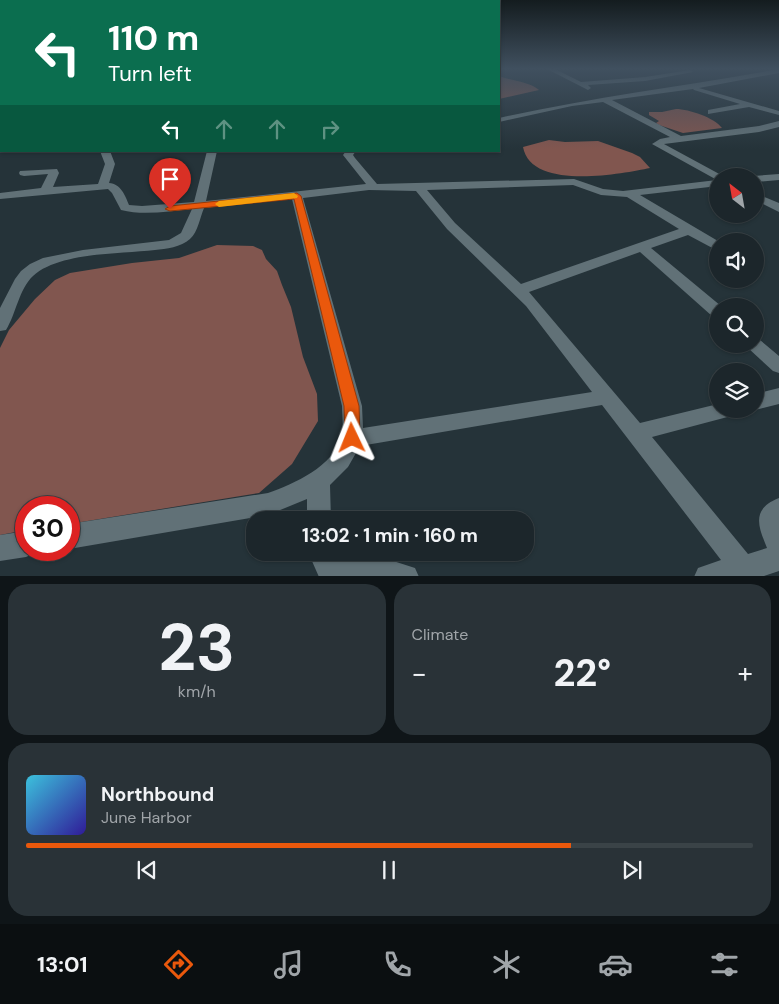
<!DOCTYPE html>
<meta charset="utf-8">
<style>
body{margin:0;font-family:"DM Sans",sans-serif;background:#293237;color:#f1f3f6;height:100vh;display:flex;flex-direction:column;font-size:19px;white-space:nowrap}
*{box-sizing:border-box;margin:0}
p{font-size:16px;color:#a0a5a9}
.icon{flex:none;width:28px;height:28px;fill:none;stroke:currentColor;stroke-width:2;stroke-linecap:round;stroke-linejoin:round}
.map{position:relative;height:576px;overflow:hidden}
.drawer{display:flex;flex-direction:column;gap:8px;padding:8px;background:#0f1518;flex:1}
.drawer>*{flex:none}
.hud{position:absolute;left:0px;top:0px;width:500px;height:152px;box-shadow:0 1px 4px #0004,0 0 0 1px #3a4347;background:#0b6e4f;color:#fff;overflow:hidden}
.needle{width:32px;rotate:329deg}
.tools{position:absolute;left:709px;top:168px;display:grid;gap:10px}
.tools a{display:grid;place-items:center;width:55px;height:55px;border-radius:50%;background:#1c262b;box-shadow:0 1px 4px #0004,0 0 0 1px #3a4347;font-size:25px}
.speed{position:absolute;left:15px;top:496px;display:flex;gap:10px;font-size:25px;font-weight:700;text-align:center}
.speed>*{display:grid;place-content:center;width:65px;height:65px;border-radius:50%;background:#1c262b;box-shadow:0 1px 4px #0004,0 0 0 1px #3a4347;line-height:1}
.speed .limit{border:8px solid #d22;background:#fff;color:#111}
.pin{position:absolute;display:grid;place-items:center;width:42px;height:42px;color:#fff;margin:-51px -21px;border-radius:50% 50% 50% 0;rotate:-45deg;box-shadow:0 0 5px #0007}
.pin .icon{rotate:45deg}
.me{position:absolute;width:55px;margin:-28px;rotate:358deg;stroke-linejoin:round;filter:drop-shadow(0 0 4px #0008)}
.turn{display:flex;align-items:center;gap:18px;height:105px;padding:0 25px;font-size:22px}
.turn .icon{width:65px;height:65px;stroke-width:2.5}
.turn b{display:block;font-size:35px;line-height:42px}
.lanes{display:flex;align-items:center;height:48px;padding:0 25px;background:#0003;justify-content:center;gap:25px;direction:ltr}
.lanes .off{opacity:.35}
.big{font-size:38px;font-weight:700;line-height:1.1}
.drawer .card{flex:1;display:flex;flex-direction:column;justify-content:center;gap:8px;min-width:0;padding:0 18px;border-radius:20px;background:#293237}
.drawer .dial{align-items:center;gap:0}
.dial b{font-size:65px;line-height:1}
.song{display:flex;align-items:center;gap:15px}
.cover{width:60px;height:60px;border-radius:8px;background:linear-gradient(135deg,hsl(190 70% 55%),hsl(250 70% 35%))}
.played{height:5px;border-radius:2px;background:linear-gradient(90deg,#ea580c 75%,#3a4347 75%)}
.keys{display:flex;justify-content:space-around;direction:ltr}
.heat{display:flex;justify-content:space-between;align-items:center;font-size:28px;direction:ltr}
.drawer .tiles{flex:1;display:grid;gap:8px;grid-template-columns:1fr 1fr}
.card:last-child{grid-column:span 2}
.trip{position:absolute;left:246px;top:511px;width:288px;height:50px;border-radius:20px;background:#1c262b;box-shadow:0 1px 4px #0004,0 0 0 1px #3a4347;font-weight:700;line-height:50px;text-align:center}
.tab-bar{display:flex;height:80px;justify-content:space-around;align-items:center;background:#0b0f11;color:#a0a5a9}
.tab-bar .icon{width:35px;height:35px}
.tab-bar .on{color:#ea580c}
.tab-bar b{font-size:22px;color:#f1f3f6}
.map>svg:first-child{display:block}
.water{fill:#81564f}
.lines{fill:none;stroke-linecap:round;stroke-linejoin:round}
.street{fill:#617177;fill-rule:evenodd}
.route{fill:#ea580c;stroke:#983908}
.slow{fill:#f59e0b}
</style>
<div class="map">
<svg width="779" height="577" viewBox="0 0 779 577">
<rect width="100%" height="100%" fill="#253339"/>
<!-- water -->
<g class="water">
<path d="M502,77c12,4 28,5 37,13l-40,9v-21z"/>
<path d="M676,109c13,0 39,9 46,19l-39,5 -24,-8 -3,-2 3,-2 -10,-6v-3h13z"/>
<path d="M549,140l16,2 33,-1 34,12 8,4 10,11c-29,6 -119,23 -127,-21z"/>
<polygon points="217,245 253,246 262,250 266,259 277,271 282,285 291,307 303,357 317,394 318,421 292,464 259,493 69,524 69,508 26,508 26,530 0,535 0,348 9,330 35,299 55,280 70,273 132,263 179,258"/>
</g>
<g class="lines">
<!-- street -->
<g class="street">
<rect x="0" y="68" width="1" height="3"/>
<polygon points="545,68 553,68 581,82 645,77 690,70 693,72 645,81 588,85 591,88 588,90"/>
<path d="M779,69v4l-80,15 80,23v4l-30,-8 -41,7v-4l32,-6 -46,-14 -1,-1 -81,11 69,36 78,-10 20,-5v6l-20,5 -95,12 59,32h-5v10l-78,9 78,46v10l-30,-16 -37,13 70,58h-3v11l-6,-1 -72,-64 -111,40 111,131 78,-19v5h20l-3,6 -83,22 96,117 19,-6c-9,-22 -16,-39 12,-50v73l-18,6h-67l4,-9 23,-8 -119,-155 -242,41 -12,21 -18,18 1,35h-24v-21l-39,16 -199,34v-25l199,-31c26,-9 66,-27 73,-56 3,-10 1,-21 1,-31l-50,-207 -88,9c-4,9 -6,24 -14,31 -9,8 -24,10 -35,11 -34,4 -96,2 -122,26 -14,13 -17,38 -27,54l-6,1v-23l15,-29 6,-8 9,-7 13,-6 40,-8 86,-10 12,-7 11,-24c-23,2 -48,7 -71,1l-9,-17 -4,-4 -108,10v-6l41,-5 7,-14 -24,2 -4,-1 -1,-2 1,-2 37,-2 2,4 -6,14 45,-3 7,-20 -5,-13h10l5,13 -6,19c12,1 16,12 20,22l13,1 52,-4 13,-51h10l-11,50 160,-17 -23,-29 3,-4h10l-3,4 2,3 22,26 197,-5 29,10 20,2 94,-11 -65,-36 8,-5 10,-2 -67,-35 -31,4 -73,16v-4c93,-21 186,-32 280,-49zM573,185l28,10 26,2 52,32 -158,55 -66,-61 -28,-33zM369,190l47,1 31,38 79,77 66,86 -229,36 -1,-22 -59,-208z"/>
<polygon points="0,121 1,122 1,127 0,127"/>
<polygon points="779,174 779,180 755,182 755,176 753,176"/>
<polygon points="755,193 779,203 779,212 755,200"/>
<polygon points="755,338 760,340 779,356 779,373 773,371 748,348 746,344 755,344"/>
<polygon points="779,388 779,404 755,410 752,409 755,409 755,394"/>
<polygon points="26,531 26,550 36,550 35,553 26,557 0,561 0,535"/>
<polygon points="308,552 335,552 339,559 387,559 415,568 419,577 319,577"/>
</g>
</g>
<!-- sky -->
<linearGradient id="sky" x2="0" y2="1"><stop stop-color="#141c1f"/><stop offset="0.46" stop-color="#40505f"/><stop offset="1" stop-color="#40505f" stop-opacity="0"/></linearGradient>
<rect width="779" height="149" fill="url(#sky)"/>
<!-- route -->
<polygon class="route" points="297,193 301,196 359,406 360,438 358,443 352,444 347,443 345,438 344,406 294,199 170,211 165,209 170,206"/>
<!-- slow -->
<polygon class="slow" points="294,193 298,196 297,198 219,207 215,204 219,201"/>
</svg>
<div class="tools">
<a><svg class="needle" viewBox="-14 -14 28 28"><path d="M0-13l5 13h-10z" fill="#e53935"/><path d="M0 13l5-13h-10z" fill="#a0a5a9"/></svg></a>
<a><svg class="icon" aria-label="sound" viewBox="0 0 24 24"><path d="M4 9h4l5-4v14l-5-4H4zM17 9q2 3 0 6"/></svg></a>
<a><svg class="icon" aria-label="search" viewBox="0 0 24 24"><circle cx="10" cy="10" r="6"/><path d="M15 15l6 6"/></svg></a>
<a><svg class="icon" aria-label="layers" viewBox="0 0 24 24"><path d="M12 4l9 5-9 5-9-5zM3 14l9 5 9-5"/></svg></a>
</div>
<div class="speed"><div class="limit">30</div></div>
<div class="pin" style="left:170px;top:209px;background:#d93025"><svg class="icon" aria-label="arrive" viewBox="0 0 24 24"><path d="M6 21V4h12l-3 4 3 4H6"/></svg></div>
<svg class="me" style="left:352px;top:438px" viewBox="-20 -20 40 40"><path d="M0-17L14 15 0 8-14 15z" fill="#ea580c" stroke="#fff" stroke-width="4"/></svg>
<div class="trip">13:02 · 1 min · 160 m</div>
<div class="hud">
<div class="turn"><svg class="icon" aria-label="left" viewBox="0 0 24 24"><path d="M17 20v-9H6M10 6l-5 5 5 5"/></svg><div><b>110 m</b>Turn left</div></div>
<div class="lanes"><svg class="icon" aria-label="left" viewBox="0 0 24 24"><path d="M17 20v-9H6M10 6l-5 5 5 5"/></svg><svg class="icon off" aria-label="ahead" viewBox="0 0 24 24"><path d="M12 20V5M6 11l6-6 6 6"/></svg><svg class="icon off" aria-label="ahead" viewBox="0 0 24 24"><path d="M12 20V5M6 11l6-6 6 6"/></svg><svg class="icon off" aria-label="right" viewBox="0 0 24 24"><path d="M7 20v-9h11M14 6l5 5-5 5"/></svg></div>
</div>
</div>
<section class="drawer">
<div class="tiles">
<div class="card dial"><b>23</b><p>km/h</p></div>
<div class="card"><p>Climate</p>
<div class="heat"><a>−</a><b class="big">22°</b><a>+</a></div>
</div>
<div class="card">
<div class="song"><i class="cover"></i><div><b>Northbound</b><p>June Harbor</p></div></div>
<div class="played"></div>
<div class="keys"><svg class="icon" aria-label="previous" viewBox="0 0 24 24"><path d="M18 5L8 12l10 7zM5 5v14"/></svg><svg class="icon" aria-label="pause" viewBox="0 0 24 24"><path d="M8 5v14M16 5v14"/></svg><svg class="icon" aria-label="next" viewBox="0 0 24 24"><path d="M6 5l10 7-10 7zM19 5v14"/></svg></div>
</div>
</div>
</section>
<nav class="tab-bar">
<b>13:01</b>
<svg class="icon on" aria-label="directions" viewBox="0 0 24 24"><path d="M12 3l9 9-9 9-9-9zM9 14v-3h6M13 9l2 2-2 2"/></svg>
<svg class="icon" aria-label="music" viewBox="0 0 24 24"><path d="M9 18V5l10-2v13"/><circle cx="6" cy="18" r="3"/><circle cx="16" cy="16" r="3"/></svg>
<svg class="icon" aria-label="phone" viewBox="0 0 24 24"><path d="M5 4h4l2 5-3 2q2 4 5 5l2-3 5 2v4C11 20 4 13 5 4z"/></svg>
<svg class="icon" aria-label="climate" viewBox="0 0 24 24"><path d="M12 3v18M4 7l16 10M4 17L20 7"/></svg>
<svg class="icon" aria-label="car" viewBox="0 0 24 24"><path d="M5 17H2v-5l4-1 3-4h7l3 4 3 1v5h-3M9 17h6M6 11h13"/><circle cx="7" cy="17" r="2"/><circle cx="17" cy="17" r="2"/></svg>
<svg class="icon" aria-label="filters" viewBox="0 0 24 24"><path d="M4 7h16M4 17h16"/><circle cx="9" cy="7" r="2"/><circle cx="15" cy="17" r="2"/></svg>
</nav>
